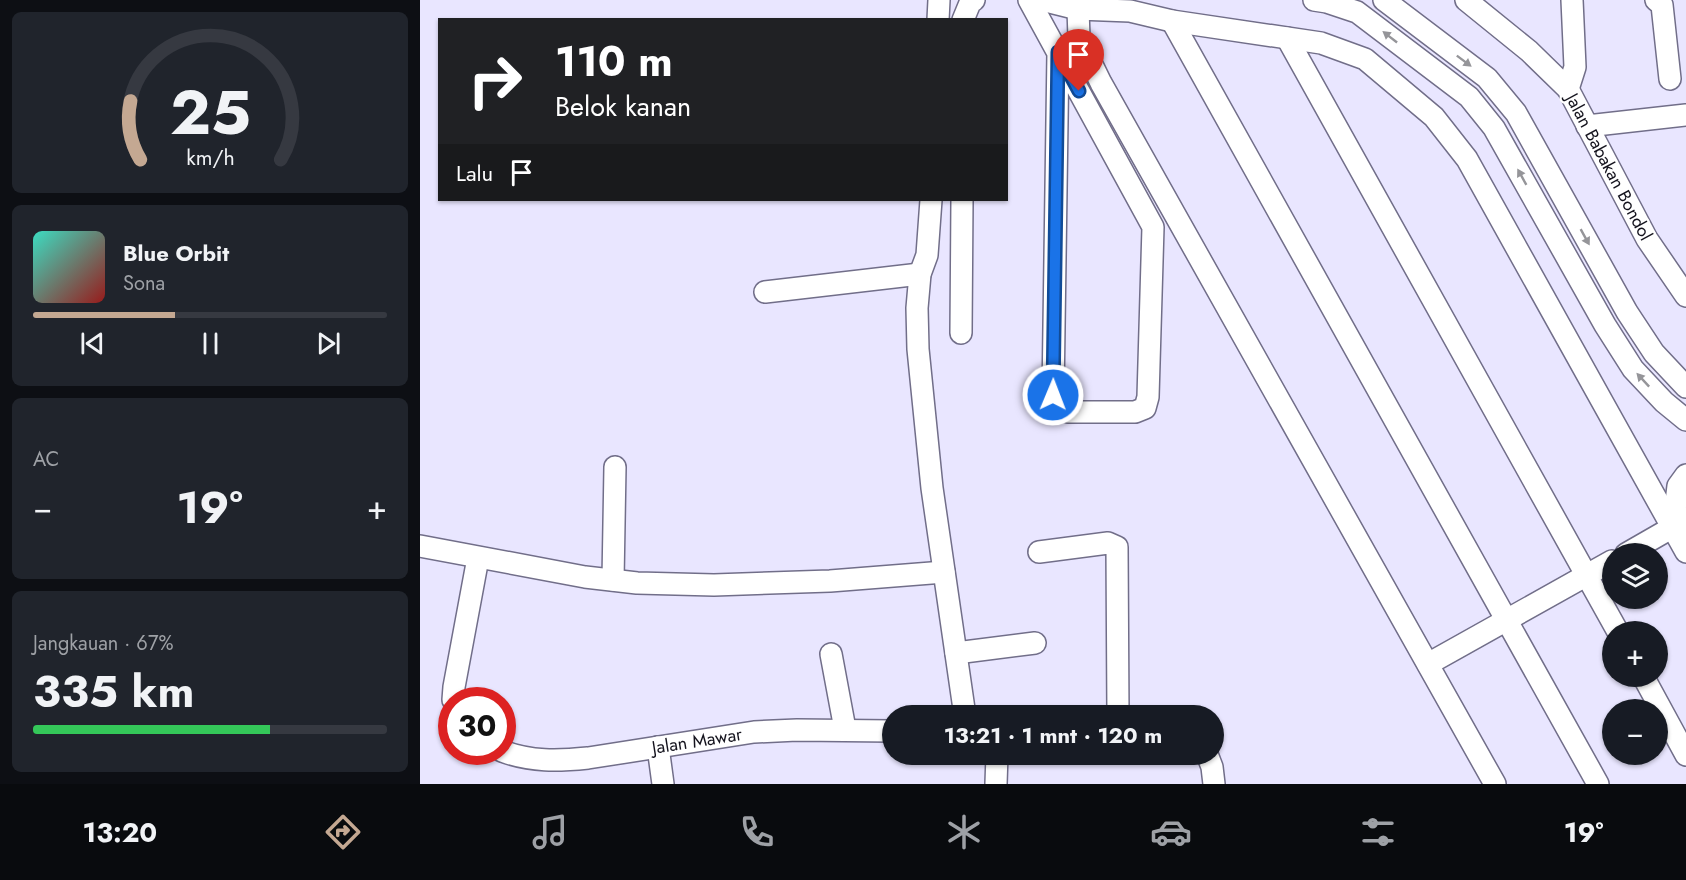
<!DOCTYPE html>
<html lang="id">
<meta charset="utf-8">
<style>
body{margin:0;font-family:Jost,sans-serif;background:#20242c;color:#f1f3f6;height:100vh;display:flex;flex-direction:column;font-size:22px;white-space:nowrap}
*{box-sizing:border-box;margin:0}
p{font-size:20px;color:#9ea1a6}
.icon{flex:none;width:33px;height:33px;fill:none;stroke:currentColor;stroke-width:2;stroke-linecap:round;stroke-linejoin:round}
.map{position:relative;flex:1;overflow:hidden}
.side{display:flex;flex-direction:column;gap:12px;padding:12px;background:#0d0f14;width:420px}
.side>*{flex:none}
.top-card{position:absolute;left:18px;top:18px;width:570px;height:183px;border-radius:0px;box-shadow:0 2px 4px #0004;background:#202124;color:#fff;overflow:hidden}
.controls{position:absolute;left:1182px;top:543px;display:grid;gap:12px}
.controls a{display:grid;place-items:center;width:66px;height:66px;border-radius:50%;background:#171b24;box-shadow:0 2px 4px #0004;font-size:30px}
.speed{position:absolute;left:18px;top:687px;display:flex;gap:12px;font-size:30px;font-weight:700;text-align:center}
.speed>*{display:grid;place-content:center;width:78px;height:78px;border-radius:50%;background:#171b24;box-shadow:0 2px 4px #0004;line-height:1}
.speed .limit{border:9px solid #d22;background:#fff;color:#111}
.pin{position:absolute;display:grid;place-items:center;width:51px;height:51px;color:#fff;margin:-62px -26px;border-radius:50% 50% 50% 0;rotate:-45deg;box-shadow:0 0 6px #0007}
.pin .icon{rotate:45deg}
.me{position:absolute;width:66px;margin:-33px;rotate:1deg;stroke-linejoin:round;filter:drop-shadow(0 0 4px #0008)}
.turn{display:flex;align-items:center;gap:21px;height:126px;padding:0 18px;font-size:27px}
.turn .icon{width:78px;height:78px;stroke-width:2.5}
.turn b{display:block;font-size:42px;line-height:51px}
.then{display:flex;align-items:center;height:57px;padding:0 18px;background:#0003;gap:12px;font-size:22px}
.big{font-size:45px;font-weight:700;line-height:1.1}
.side .widget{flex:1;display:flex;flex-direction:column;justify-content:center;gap:9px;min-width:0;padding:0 21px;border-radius:9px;background:#20242c}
.side .dial{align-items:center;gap:0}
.dial svg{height:156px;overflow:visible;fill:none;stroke:#363941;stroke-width:7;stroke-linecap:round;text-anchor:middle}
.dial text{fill:#f1f3f6;stroke:none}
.song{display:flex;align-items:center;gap:18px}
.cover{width:72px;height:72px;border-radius:9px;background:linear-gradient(135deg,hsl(170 70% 55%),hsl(0 70% 35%))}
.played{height:6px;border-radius:3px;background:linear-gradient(90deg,#c4a892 40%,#363941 40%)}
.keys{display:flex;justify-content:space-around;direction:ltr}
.heat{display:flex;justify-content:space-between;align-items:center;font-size:33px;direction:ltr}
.charge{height:9px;border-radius:4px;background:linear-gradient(90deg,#34c759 67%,#363941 0)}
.trip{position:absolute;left:462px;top:705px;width:342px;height:60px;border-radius:30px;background:#171b24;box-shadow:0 2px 4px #0004;font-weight:700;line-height:60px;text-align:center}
.tab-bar{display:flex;height:96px;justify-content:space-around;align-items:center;background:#090b0e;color:#9ea1a6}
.tab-bar .icon{width:42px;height:42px}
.tab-bar .on{color:#c4a892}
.tab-bar b{font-size:27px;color:#f1f3f6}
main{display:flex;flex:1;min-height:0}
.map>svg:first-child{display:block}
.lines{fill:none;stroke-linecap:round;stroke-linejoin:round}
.minor-casing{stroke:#716e89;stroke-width:24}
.minor{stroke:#fff;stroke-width:21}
.oneway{fill:#959599}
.route-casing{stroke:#114b97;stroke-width:15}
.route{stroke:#1a73e8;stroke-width:10}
.labels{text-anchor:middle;stroke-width:4.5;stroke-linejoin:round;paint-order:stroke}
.street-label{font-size:18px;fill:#14131d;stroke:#fff}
</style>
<main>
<section class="side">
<div class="widget dial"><svg viewBox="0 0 100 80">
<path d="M14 69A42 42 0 1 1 86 69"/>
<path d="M14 69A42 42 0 0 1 9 39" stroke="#c4a892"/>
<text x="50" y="56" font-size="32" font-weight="700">25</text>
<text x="50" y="72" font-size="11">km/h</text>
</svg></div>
<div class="widget">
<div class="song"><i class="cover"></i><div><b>Blue Orbit</b><p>Sona</p></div></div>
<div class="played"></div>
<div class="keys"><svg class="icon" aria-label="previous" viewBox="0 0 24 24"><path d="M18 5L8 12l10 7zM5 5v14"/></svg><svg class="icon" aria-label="pause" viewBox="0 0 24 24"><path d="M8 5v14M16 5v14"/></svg><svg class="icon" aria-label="next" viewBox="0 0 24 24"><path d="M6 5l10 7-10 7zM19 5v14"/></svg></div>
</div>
<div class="widget"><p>AC</p>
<div class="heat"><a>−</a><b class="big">19°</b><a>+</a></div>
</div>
<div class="widget"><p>Jangkauan · 67%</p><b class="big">335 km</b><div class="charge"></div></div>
</section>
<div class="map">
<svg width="1266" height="784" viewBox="0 0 1266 784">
<rect width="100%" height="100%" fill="#e9e6ff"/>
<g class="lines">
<!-- minor casing -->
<g class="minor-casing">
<g id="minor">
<polyline points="609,0 733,227 728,397 725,408 715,412 648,412 637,407 633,395 638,52"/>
<polyline points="622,0 658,9"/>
<polyline points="894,0 907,2 937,12 1049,97 1074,128 1185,325 1213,369 1244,402 1266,420"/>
<polyline points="964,0 1067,78 1096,113 1207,312 1234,353 1266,387"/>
<polyline points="1046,0 1109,51 1148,89 1227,239 1266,296"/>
<polyline points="1236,0 1242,5 1250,79"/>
<polyline points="518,20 519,0"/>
<polyline points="543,20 550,3 554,0"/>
<polyline points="752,21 1178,784"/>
<polyline points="867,38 1198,632"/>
<polyline points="1148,89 1155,67 1152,0"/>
<polyline points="1167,126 1266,115"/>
<polyline points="511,200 507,255 500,274 497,308 498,349 512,488 545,716"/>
<polyline points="345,292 500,274"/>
<polyline points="541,333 542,200"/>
<polyline points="1253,527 1258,486 1266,475"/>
<polyline points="0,546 165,577 217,583 294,585 410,581 524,572"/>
<polyline points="619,552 688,543 697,547 698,716"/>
<polyline points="1206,554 1253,527 1266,518"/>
<polyline points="193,580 195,467"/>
<polyline points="536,653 615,643"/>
<polyline points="411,654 425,729"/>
<polyline points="1008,664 1192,561"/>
<polyline points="1223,676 1266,755"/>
<polyline points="33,700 34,687 58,558"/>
<polyline points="238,747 243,784"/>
<path d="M82,751c29,11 56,10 86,7l166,-26 43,-2 95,1"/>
<polyline points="787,754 792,767 794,784"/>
<polyline points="576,784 577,754"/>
<polyline points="1075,784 681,83 659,38 658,9 710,11 752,21 901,43 945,59 1014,117 1047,159 1266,552"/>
</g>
</g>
<!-- minor -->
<use href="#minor" class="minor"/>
</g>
<!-- one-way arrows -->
<defs><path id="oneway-solid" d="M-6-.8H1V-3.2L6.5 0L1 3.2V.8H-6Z" transform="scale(1.5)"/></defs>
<g class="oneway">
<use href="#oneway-solid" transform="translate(970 37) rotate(-142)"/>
<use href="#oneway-solid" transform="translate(1044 61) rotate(37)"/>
<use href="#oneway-solid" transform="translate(1102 177) rotate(-119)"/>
<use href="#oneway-solid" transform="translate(1165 237) rotate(61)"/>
<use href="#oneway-solid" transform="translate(1223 380) rotate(-133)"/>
</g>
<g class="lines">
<!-- route casing -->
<g class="route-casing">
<polyline id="route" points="633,395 638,52 659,91"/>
</g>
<!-- route -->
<use href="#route" class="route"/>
</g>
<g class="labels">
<!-- street labels -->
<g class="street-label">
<text transform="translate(1189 167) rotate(62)" y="6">Jalan Babakan Bondol</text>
<text transform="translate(277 741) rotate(-9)" y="6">Jalan Mawar</text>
</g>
</g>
</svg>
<div class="controls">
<a><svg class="icon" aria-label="layers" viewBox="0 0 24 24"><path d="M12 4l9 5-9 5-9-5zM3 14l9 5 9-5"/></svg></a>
<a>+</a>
<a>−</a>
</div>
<div class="speed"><div class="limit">30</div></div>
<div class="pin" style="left:659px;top:91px;background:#d93025"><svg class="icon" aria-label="arrive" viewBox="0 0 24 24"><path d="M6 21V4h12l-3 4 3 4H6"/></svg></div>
<svg class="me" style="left:633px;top:395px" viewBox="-20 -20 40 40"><circle r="17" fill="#1a73e8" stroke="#fff" stroke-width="3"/><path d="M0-11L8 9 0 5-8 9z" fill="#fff"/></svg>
<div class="trip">13:21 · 1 mnt · 120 m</div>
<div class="top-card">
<div class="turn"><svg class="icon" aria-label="right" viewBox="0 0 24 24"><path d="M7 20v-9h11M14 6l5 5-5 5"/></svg><div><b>110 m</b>Belok kanan</div></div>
<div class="then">Lalu<svg class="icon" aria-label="arrive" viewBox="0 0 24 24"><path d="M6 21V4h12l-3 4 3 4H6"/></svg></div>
</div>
</div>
</main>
<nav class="tab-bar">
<b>13:20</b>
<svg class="icon on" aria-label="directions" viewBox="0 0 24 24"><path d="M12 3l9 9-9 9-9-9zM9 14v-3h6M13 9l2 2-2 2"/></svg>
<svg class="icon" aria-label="music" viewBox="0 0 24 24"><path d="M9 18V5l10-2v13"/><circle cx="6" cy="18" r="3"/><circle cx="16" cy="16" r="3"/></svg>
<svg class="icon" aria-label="phone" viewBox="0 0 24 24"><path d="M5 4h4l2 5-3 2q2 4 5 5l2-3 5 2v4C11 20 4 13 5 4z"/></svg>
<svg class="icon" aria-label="climate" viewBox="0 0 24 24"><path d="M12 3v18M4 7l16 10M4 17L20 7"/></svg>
<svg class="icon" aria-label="car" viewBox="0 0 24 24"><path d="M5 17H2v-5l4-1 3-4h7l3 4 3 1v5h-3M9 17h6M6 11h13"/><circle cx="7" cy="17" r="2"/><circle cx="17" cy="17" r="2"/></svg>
<svg class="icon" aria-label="filters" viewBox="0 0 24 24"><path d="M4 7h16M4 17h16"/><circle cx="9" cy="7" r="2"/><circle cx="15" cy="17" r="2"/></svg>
<b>19°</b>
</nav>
